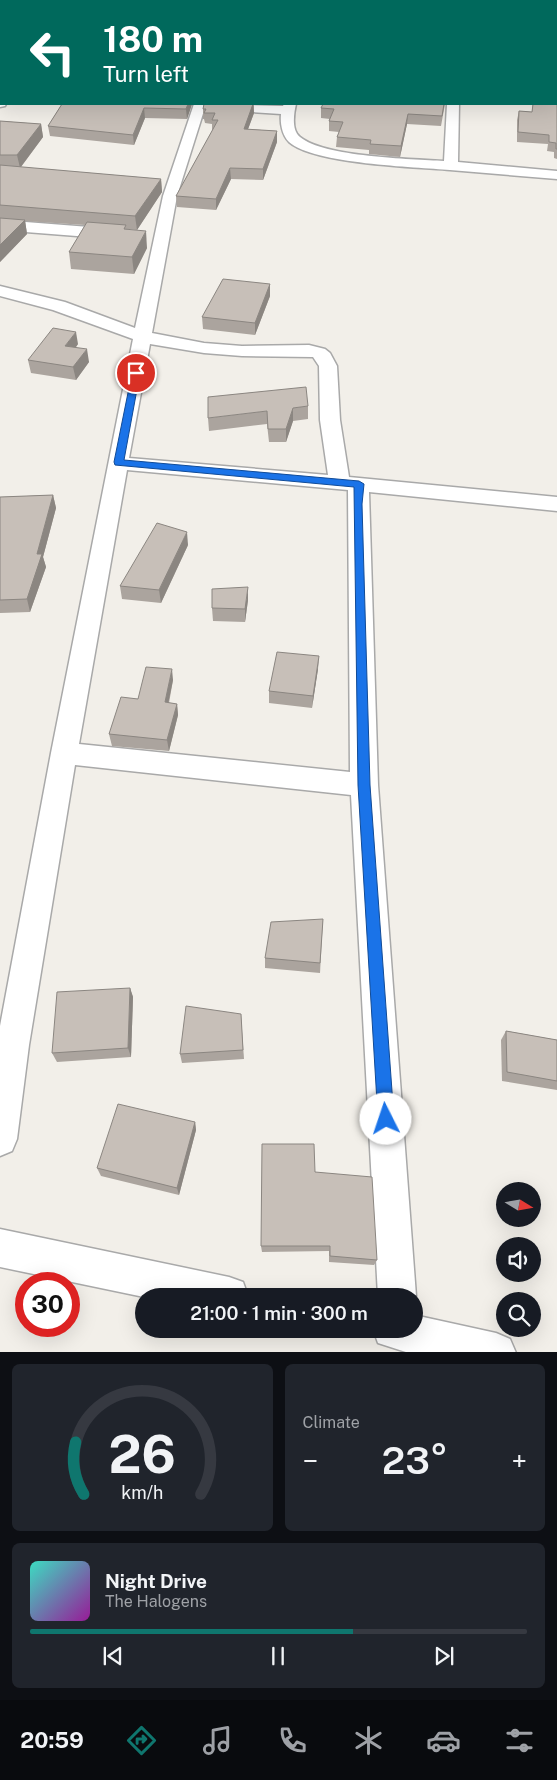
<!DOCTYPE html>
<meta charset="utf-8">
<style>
body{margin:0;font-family:"Public Sans",sans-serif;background:#20242c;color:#f1f3f6;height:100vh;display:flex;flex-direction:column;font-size:19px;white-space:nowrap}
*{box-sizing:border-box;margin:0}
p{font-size:16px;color:#9ea1a6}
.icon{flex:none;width:28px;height:28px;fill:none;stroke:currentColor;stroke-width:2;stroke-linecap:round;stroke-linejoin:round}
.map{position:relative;height:1352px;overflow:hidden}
.sheet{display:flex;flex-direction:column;gap:12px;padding:12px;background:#0d0f14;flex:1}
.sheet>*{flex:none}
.guide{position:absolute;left:0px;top:0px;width:558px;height:105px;box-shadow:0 5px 20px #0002;background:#00695c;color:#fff;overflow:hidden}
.needle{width:32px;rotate:101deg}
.controls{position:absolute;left:496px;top:1182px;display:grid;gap:10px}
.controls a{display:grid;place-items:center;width:45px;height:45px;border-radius:50%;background:#171b24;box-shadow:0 5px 20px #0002;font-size:25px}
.speed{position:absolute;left:15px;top:1272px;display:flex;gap:10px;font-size:25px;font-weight:700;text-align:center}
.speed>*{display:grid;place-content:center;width:65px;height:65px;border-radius:50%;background:#171b24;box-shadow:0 5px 20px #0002;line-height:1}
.speed .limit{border:8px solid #d22;background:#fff;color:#111}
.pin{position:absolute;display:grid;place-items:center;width:42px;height:42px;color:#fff;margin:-21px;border:2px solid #fff;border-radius:50%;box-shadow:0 1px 5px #0007}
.me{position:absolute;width:55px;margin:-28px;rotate:356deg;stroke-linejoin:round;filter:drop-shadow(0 0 4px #0008)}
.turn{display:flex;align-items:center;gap:18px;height:105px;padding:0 20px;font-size:22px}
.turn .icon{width:65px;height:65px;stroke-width:2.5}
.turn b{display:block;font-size:35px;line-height:42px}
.big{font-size:38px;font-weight:600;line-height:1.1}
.sheet .widget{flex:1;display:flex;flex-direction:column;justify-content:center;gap:8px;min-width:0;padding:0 18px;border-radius:8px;background:#20242c}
.sheet .dial{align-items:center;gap:0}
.dial svg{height:130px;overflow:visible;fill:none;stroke:#363941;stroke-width:7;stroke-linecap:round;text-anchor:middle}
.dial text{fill:#f1f3f6;stroke:none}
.song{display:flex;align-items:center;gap:15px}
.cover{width:60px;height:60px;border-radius:8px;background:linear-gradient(135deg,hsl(170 70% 55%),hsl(300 70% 35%))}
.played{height:5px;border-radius:2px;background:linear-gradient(90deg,#0f766e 65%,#363941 65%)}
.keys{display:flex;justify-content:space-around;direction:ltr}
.heat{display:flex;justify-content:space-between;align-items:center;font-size:28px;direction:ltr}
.sheet .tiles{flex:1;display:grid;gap:12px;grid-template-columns:1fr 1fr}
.widget:last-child{grid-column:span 2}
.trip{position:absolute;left:135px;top:1288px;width:288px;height:50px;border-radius:25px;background:#171b24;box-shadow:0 5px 20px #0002;font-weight:600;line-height:50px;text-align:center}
.menu{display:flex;height:80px;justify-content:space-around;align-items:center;background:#090b0e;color:#9ea1a6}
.menu .icon{width:35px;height:35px}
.menu .selected{color:#0f766e}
.menu b{font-size:22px;color:#f1f3f6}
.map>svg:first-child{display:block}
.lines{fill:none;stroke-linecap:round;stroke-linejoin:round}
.street-casing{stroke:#a9a9a9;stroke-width:3}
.street{fill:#fff;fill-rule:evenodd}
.wall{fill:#aba49e}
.shaded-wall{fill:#8b8681}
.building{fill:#c7bfb8;stroke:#8b8681}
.route{fill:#1a73e8;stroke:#114b97}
</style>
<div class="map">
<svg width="557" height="1353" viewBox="0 0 557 1353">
<rect width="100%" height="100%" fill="#f2efe9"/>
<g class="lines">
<!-- street casing -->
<g class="street-casing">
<g id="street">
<polygon points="0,97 1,104 6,104 5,106 0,107"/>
<path d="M194,104h12l-29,92 -25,137 52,10 38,3 67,-1 16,4 5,4 7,13 3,54 9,57 208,20v14l-188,-19 9,293 38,511 -2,6v-6h-36l-27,-501 -276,-30 -46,280 -12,94 -5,12 -12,5v-130l51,-273 82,-414 -80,-29 -53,-14v-10l65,16 70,26 28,-132zM150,344l54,9 38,3 71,1 6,9 1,54 8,55 -199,-17zM127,470l221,20 2,282 -271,-28z"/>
<path d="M215,104l68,2 1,-2h12c-2,9 -5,26 4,33 24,20 111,22 144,24l3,-57h12l-1,58 99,9v8c-36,-3 -71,-6 -107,-9 -35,-3 -136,-6 -161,-28 -7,-7 -9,-19 -8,-28l-61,-4 -5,-1 -1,-3z"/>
<polygon points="0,220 115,229 121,231 123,234 121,237 115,239 0,230"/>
<polygon points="0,1229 229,1277 243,1282 248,1296 144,1297 0,1267"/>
<polygon points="414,1315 496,1333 510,1339 516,1353 409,1353 378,1343 373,1329 414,1329"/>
</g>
</g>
<!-- street -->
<use href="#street" class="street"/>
</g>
<!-- wall -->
<g class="wall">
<polygon points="322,0 557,0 557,96 556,95 556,1 322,1"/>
<polygon points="557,97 557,159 554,158 554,152 547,151 548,144 517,142 517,120 519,111 532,112 533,104 556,104"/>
<polygon points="62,104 192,104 187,119 145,118 134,145 50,136 48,126"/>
<polygon points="204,104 254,104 254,113 248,129 277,131 277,142 263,180 231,179 216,210 177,207 176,196 212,131 212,124 205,123 204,119 203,119 203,109"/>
<polygon points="445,104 441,126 407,124 400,157 369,154 369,150 336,147 337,137 339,132 329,131 329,121 330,119 321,118 321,108"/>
<polygon points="0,121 41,124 43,137 21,167 161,179 162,192 137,230 127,229 147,248 134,274 71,269 69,252 85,225 25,221 27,234 0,262"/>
<polygon points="270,284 270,296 255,335 203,329 202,317"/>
<polygon points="78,344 76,347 89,362 76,380 31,373 28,360"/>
<polygon points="308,406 308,419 293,421 286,442 269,442 267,424 209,431 208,418"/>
<polygon points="53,495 56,508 43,557 46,567 30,612 0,613 0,497"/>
<polygon points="188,545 161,603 122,599 120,586"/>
<polygon points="248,600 245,622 213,621 212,608"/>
<polygon points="318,669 312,708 269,703 269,691"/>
<polygon points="173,680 169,703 177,704 178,715 169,751 112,746 109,734 138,699"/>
<polygon points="323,919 320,973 265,968 265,958"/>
<polygon points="130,988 133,997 131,1057 57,1062 52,1053"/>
<polygon points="241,1014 244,1059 182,1063 180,1054"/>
<polygon points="506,1031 557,1040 557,1090 502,1081 501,1040"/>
<polygon points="195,1122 196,1130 179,1195 101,1176 97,1168"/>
<polygon points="315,1172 377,1260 374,1265 329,1262 329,1251 262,1252 261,1246"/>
</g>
<!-- shaded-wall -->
<g class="shaded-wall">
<polygon points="1,73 1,89 0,90 0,75"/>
<polygon points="188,104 192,104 187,119 186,109"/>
<polygon points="253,104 254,113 244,140 244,129"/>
<polygon points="144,108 145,118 134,145 133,135"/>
<polygon points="408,114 407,124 400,157 401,146"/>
<polygon points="41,124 43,137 20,168 17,155"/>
<polygon points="277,131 277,142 263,180 263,169"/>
<polygon points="230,168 231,179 216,210 216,199"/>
<polygon points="161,179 162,192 137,230 135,216"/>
<polygon points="25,220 27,234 0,262 0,245"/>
<polygon points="146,231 147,248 134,274 132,257"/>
<polygon points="270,284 270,296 255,335 255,323"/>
<polygon points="76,332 78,344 68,358 65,346"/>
<polygon points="87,349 89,362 76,380 73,367"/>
<polygon points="293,408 293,421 286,442 286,429"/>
<polygon points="53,495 56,508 43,557 46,567 30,612 27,599 37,554"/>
<polygon points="187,532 188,545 161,603 159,590"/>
<polygon points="248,587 248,600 245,622 245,609"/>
<polygon points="319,656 318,669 312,708 313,696"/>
<polygon points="172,669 173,680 166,714 165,702"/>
<polygon points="177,704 178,715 169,751 167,740"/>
<polygon points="130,988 133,997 131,1057 128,1048"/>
<polygon points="195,1122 196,1130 179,1195 177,1188"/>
</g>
<!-- building -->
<g class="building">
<rect x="231" y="0" width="19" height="1"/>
<polygon points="355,0 557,0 557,23 556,22 556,1 354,1"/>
<polygon points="1,24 1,73 0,75 0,25"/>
<polygon points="556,31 557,31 557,89 556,92"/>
<polygon points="556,97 557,97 557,149 556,149 556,143 549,142 549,135 518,132 519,111 532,112 533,104 556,104"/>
<polygon points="62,104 188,104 186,109 144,108 133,135 48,126"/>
<polygon points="204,104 253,104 244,129 277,131 263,169 230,168 216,199 176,196 218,120 212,120 215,113 204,113 206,109 203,109"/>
<polygon points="323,104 444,104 442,116 408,114 401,146 370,144 371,140 337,137 343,122 329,121 334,109 321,108"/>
<polygon points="0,121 41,124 17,155 0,155"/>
<polygon points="0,165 161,179 135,216 0,205"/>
<polygon points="0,218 25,220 0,245"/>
<polygon points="87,222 126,225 124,229 146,231 132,257 69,252"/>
<polygon points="223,279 270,284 255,323 202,317"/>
<polygon points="53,328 76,332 65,346 87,349 73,367 28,360"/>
<polygon points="306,387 308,406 293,408 286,429 268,429 267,411 208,418 208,397"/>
<polygon points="53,495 37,554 42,554 27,599 0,600 0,497"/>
<polygon points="157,523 187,532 159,590 120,586"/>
<polygon points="248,587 245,609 212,608 212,589"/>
<polygon points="277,652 319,656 313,696 269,691"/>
<polygon points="146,667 172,669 165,702 177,704 167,740 109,734 121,697 138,699"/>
<polygon points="323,919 320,963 265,958 271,922"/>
<polygon points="130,988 128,1048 52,1053 57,992"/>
<polygon points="186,1006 241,1014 243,1050 180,1054"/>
<polygon points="506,1031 557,1040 557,1081 507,1072"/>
<polygon points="118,1104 195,1122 177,1188 97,1168"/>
<polygon points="262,1144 314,1144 315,1172 372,1177 377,1260 330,1256 330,1246 261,1246"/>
</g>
<!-- route -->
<polygon class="route" points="136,370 140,373 124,460 359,481 364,484 362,504 370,785 394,1119 391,1125 386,1127 380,1125 378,1119 358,785 354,487 115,465 114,462 132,373"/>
</svg>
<div class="controls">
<a><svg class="needle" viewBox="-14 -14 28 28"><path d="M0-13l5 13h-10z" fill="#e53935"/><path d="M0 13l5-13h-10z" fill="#9ea1a6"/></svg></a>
<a><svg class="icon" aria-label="sound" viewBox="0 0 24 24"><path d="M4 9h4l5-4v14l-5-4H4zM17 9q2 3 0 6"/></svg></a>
<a><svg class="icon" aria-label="search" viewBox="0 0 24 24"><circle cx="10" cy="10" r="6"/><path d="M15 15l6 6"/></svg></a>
</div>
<div class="speed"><div class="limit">30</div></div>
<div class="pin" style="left:136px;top:373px;background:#d93025"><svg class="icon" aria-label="arrive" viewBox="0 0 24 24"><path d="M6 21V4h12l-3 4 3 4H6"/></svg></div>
<svg class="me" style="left:386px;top:1119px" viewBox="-20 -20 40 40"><circle r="19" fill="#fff"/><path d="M0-13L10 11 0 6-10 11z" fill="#1a73e8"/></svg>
<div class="trip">21:00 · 1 min · 300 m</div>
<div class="guide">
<div class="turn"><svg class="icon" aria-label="left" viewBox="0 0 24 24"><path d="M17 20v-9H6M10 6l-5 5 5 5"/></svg><div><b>180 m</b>Turn left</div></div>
</div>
</div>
<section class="sheet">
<div class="tiles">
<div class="widget dial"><svg viewBox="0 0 100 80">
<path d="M14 69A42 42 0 1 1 86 69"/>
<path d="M14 69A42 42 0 0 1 9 37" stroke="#0f766e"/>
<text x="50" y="56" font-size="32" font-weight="700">26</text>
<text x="50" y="72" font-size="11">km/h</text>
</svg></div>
<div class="widget"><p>Climate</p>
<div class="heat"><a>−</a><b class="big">23°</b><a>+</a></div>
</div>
<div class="widget">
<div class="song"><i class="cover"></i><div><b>Night Drive</b><p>The Halogens</p></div></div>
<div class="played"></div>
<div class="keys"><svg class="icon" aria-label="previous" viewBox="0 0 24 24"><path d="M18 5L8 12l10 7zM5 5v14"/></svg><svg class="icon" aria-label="pause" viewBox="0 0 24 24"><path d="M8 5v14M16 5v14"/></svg><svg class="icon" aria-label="next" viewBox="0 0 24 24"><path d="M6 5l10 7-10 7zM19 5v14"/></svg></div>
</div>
</div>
</section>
<nav class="menu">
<b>20:59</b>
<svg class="icon selected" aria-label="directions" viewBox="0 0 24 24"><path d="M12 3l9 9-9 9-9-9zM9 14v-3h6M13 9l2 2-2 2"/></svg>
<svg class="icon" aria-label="music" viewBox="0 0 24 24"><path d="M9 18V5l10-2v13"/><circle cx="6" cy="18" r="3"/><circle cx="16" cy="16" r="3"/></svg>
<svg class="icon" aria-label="phone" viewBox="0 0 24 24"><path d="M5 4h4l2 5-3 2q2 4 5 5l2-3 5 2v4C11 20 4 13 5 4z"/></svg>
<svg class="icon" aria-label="climate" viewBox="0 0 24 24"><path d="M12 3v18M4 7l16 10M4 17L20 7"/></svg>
<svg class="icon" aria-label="car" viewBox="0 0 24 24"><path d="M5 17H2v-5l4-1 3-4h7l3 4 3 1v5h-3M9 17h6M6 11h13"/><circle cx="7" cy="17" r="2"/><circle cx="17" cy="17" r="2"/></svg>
<svg class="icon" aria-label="filters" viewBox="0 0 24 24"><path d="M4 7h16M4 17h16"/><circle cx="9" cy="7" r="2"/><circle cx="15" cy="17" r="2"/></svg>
</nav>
